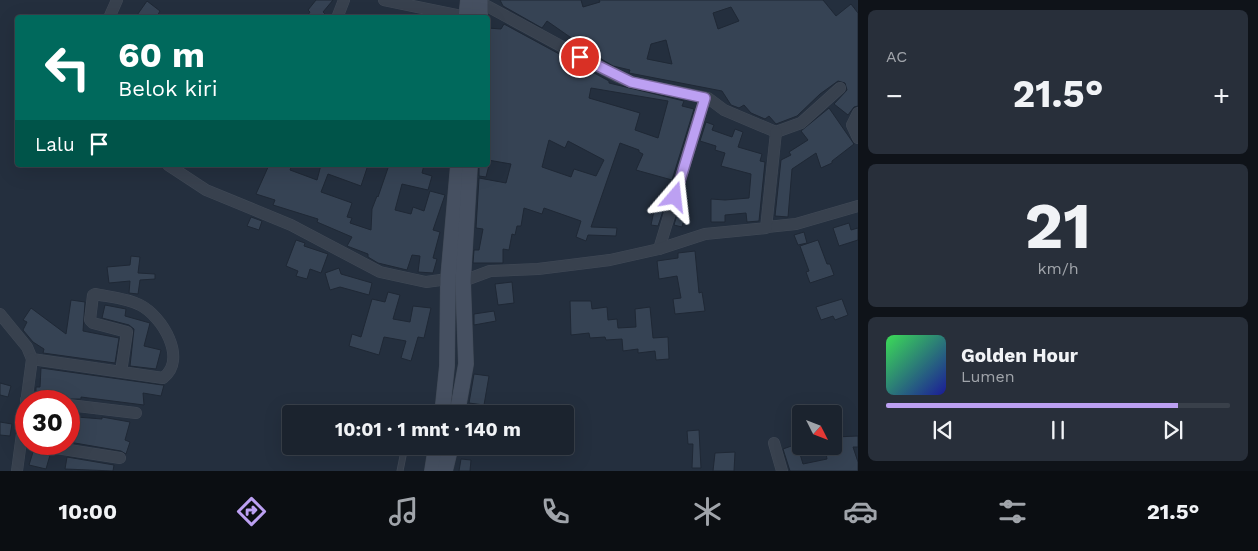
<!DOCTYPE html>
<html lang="id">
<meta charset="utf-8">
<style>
body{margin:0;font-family:"Work Sans",sans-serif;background:#282f3a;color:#f1f3f6;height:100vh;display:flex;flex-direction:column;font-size:19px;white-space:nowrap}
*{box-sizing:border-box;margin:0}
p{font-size:16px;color:#a0a4aa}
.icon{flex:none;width:28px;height:28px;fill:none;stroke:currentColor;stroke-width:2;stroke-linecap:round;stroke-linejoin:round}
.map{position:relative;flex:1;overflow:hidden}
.drawer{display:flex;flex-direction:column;gap:10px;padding:10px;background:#0f1319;width:400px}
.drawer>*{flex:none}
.banner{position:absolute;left:15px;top:15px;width:475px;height:152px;border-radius:5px;box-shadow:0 5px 20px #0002,0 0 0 1px #39404a;background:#00695c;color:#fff;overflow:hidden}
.needle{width:32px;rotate:132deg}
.controls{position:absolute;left:792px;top:405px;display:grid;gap:10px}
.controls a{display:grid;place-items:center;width:50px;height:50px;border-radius:5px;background:#1b232e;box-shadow:0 5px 20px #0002,0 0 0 1px #39404a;font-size:25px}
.speed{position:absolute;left:15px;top:390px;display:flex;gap:10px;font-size:25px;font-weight:700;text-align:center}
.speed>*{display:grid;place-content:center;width:65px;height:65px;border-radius:50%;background:#1b232e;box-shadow:0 5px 20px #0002,0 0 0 1px #39404a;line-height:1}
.speed .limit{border:8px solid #d22;background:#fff;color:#111}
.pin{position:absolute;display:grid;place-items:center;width:42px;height:42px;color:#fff;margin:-21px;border:2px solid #fff;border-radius:50%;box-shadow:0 1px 5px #0007}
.me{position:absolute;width:55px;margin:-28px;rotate:17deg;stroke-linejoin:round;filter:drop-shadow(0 0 4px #0008)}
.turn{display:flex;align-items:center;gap:18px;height:105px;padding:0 20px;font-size:22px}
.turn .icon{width:65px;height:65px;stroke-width:2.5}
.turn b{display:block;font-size:35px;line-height:42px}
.then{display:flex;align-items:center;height:48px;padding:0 20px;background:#0003;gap:10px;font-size:19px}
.big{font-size:38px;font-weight:700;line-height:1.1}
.drawer .widget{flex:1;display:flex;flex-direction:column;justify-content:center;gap:8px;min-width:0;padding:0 18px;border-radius:8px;background:#282f3a}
.drawer .dial{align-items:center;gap:0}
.dial b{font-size:65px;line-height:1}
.song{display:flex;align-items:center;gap:15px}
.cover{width:60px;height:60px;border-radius:8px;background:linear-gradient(135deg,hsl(130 70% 55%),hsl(240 70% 35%))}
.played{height:5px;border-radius:2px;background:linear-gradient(90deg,#bca0f2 85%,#39404a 85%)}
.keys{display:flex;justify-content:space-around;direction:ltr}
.heat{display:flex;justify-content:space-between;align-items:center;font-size:28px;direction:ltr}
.trip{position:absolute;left:282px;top:405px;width:292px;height:50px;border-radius:5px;background:#1b232e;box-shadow:0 5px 20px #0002,0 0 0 1px #39404a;font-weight:700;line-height:50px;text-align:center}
.dock{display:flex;height:80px;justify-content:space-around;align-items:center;background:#0b0e12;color:#a0a4aa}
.dock .icon{width:35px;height:35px}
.dock .on{color:#bca0f2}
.dock b{font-size:22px;color:#f1f3f6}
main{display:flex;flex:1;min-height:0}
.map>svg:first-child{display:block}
.building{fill:#364354;stroke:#1f2835;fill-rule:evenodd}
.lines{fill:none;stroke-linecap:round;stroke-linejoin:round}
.service-casing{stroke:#414a57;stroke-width:7}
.minor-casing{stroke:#414a57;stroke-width:12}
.secondary-casing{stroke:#414a57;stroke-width:16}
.service{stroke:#38414e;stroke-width:5.5}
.minor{stroke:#38414e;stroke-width:11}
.secondary{stroke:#465061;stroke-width:15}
.route-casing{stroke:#7a689d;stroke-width:12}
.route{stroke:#bca0f2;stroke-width:9}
</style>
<main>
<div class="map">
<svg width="858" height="471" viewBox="0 0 858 471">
<rect width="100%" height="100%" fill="#242f3e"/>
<!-- building -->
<g class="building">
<polygon points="316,0 333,0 323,12 329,18 306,18 310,12 308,10"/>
<path d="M500,0h81l2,7 17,-5 -1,-2h224l13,16 15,-12 7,9v93l-4,1 -6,8 -14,-11 13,-14 -2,-7 -7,-2 -18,13 -23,22 -21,8 -7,-8 -4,3 -14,-6 -7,-8 -5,3 -8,-3 -9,-14 -93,-18 1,-3 -17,-4 -10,-6 -56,-39 -5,7 -39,-22zM731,7l8,14 -21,8 -5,-16zM666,40l6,24 -25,-5 4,-15z"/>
<polygon points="147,1 160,11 156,18 135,18"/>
<path d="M504,24l105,57v2l75,18 -2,5 12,3 -22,71 -36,-10 7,-16 -4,-2v-2l-19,-7 -29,84 26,1 -1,8 -28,-1 -2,6 -10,-4 5,-16 -37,-13 -2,6 -18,-6 -3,18h-4l-2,9 -3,-1 -3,16 -6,-1v14h-30l1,-13h5l4,-21 -7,-1 3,-50 27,5 5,-19 -23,-4v-132l13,1zM591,88l77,13 -10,37 -23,-8 5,-17 -51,-15zM549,140l16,8 3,-7 36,19 -8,16 -22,-7 -3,8 -29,-10z"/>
<polygon points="829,108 854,144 832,161 832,163 821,168 816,153 792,169 788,217 775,216 781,160 791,155 789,152 808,140 801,131"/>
<polygon points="706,122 714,125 712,130 732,137 735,129 743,132 738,147 762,154 760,161 765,162 759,221 747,222 746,213 725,215 725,222 711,222 711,199 725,200 749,198 751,174 721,166 725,153 715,150 716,146 700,141"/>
<polygon points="269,165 292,165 290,170 317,180 321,165 368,165 361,186 328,174 321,192 352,203 347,217 352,218 350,223 371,230 372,209 377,196 378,197 389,165 424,165 422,173 432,176 428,190 402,184 395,210 411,214 413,207 424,211 430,191 445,195 433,230 440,232 433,258 437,259 433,273 418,272 420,256 412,255 407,270 378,263 368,257 368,254 347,246 352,237 317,222 318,219 273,205 275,200 256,194"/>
<polygon points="479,165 489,165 486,177 479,176"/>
<polygon points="682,198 689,199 682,227 674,225"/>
<polygon points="655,206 664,208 658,226 651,225"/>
<polygon points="251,217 262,221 259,230 247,226"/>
<polygon points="849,223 851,230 858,228 858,240 839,246 833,228"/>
<polygon points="804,232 807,243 798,245 794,235"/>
<polygon points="296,240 305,243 304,246 328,254 321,273 310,269 307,279 296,276 298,271 286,266"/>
<polygon points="818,240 827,264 830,264 834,275 810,283 806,272 809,271 800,246"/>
<polygon points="695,251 699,293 702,292 705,311 675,314 673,299 681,298 677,276 659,279 657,261 678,258 678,253"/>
<polygon points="131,256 140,257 138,273 155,274 155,279 140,280 138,294 129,293 130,281 109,283 107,267 130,265"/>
<polygon points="339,268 341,274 372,283 369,295 340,287 330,290 325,273"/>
<polygon points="512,282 514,303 498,305 495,284"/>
<polygon points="388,292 400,295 393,319 410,322 413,306 431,308 424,338 418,337 411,361 401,358 406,341 384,337 379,355 349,346 352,334 361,337 372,299 385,302"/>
<polygon points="842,299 848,315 835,320 833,316 821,320 816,307"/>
<polygon points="71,300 85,302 83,331 119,338 115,363 43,353 44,349 33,342 23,330 27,322 23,320 31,308 66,334"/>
<polygon points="570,301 591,301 592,309 607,307 608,320 617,319 618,328 636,327 635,309 650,307 653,338 668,337 669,359 656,360 655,351 638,353 638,349 623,351 622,339 606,340 605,337 590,338 589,333 571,335"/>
<polygon points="105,305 126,309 125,316 150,323 144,346 161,350 156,369 130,366 134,329 129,325 102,318"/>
<polygon points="494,311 496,321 474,325 474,314"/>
<polygon points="41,368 162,385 164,385 161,396 143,393 144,405 81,397 81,399 65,399 46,397 36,393 36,387 40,387"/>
<polygon points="474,374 489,376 484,405 469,403"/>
<polygon points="0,383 11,386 8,397 0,395"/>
<polygon points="69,413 78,414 77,417 102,419 102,417 130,422 125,440 130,442 126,454 121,451 69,442"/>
<polygon points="0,422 12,424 10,436 0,435"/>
<polygon points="699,430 701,468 692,468 693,444 688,444 687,431"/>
<polygon points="858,436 858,447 853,447 858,462 858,471 790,471 783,449 797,444 803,464 827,459 826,453 832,453 831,446 834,446 834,437"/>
<polygon points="33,452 50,455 46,469 29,465"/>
<polygon points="735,452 734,471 713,471 715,453"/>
<polygon points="67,457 114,465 113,471 65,469"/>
<polygon points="461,459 471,460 470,471 459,471"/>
</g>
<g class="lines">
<!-- service casing -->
<g class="service-casing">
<polyline id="service" points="400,471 405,446"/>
</g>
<!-- minor casing -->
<g class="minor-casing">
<g id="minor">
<polyline points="384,0 466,17"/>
<polyline points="476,0 618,77 631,82 708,98 724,110 776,132 801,123 840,88"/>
<polyline points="109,18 117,0"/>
<polyline points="337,18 344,0"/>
<polyline points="858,113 852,125 858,138"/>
<polyline points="168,165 206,190 291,225 380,272 426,282 448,279"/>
<polyline points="767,227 796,224 858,206"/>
<polyline points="659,249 705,98"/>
<polyline points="463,281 490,271 538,269 610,260 659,249 705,234 766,228 776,132"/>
<path d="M0,314l27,33 5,12 131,19c25,-19 -1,-62 -23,-73 -13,-7 -30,-8 -45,-11l-2,1 -3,25 3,3 34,9 -6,40"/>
<polyline points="26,400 40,401"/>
<polyline points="69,405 136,413"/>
<polyline points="774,443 782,471"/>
<polyline points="31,444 120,458"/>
<polyline points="17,471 32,359"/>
</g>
</g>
<!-- secondary casing -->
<g class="secondary-casing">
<g id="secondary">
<polyline points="466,18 468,0"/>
<polyline points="480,18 480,0"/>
<polyline points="442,414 447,366 448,279 458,165"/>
<polyline points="457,414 466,364 463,281 470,165"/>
<polyline points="432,471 436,446"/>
<polyline points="445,471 451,446"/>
</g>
</g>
<!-- service -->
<use href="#service" class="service"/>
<!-- minor -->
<use href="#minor" class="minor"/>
<!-- secondary -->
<use href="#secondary" class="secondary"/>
</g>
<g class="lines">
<!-- route casing -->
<g class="route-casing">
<polyline id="route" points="580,57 631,82 705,98 675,197"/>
</g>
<!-- route -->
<use href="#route" class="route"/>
</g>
</svg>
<div class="controls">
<a><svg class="needle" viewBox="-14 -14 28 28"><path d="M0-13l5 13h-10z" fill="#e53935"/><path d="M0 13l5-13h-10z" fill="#a0a4aa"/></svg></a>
</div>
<div class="speed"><div class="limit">30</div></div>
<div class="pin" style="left:580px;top:57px;background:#d93025"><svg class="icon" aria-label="arrive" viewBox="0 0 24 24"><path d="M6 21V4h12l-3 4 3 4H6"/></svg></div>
<svg class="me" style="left:675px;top:197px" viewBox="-20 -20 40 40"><path d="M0-17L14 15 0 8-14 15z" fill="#bca0f2" stroke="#fff" stroke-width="4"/></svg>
<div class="trip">10:01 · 1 mnt · 140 m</div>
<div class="banner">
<div class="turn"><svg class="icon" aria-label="left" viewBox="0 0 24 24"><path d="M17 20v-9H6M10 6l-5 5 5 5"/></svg><div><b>60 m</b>Belok kiri</div></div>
<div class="then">Lalu<svg class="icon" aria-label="arrive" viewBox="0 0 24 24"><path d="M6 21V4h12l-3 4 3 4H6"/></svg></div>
</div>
</div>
<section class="drawer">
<div class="widget"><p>AC</p>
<div class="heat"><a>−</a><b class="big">21.5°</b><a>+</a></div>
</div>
<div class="widget dial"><b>21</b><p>km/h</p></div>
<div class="widget">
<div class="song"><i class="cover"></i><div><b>Golden Hour</b><p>Lumen</p></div></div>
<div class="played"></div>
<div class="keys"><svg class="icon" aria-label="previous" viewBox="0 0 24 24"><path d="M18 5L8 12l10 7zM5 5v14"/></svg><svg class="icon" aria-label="pause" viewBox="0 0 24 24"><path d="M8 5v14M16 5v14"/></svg><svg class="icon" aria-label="next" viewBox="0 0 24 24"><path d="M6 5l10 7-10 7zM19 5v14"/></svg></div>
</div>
</section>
</main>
<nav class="dock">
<b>10:00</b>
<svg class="icon on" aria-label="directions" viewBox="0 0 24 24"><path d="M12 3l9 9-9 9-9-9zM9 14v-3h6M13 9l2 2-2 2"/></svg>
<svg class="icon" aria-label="music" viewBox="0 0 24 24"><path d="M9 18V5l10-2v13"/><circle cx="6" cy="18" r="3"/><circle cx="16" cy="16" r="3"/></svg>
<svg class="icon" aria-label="phone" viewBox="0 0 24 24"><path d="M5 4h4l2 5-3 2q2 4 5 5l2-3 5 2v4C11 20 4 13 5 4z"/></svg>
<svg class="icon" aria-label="climate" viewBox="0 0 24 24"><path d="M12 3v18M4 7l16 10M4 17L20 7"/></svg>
<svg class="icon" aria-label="car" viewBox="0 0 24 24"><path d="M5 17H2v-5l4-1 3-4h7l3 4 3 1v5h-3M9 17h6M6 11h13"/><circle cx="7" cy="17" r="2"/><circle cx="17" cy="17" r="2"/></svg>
<svg class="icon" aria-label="filters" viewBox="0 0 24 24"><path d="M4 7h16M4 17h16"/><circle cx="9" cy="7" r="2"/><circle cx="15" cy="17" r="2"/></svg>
<b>21.5°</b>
</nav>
